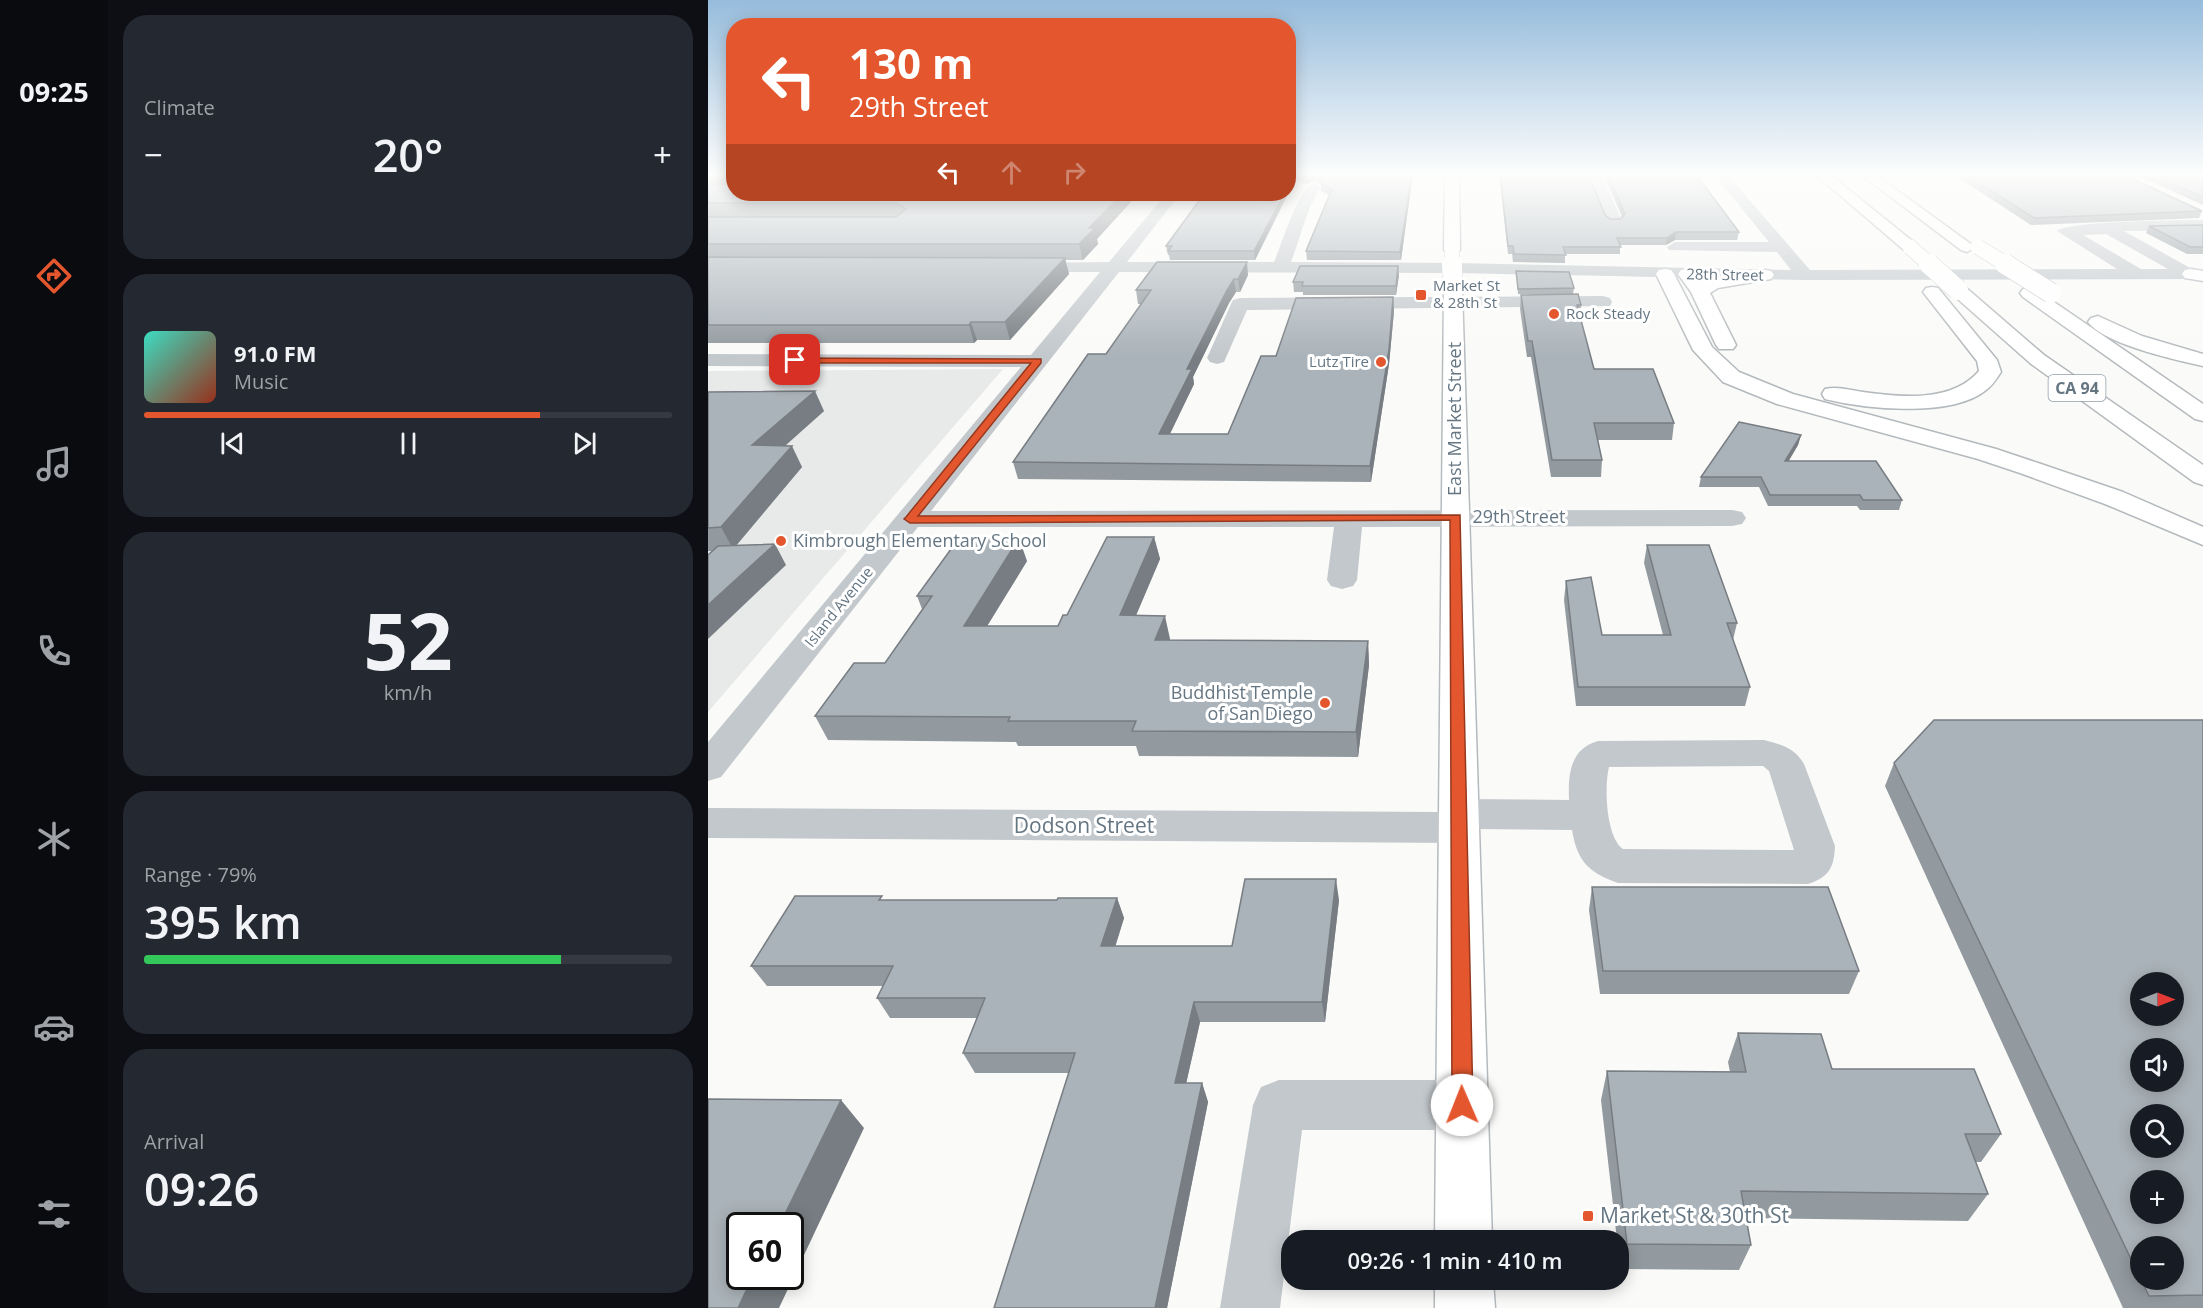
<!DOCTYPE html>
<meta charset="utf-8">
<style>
body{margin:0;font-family:"Open Sans",sans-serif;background:#242831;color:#f1f3f6;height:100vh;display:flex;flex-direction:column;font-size:22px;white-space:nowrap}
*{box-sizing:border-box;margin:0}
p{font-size:20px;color:#9ea1a6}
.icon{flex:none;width:33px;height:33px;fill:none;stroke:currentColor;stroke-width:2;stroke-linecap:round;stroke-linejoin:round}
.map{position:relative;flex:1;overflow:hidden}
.sheet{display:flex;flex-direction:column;gap:15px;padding:15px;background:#0d0f14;width:600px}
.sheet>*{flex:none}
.top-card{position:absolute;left:18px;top:18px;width:570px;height:183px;border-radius:24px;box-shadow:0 3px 15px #0003;background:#e4572e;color:#fff;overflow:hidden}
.needle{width:39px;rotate:90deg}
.tools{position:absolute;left:1422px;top:972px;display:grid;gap:12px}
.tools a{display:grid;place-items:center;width:54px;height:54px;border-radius:50%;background:#171b24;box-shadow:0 3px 15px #0003;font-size:30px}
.speed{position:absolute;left:18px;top:1212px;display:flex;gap:12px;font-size:30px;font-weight:700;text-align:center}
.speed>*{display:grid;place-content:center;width:78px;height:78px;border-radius:50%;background:#171b24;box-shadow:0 3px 15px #0003;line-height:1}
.speed .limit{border:3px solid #111;border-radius:9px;background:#fff;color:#111}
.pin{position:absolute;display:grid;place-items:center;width:51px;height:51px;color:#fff;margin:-26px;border-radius:12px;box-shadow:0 3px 9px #0006}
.me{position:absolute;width:66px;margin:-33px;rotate:359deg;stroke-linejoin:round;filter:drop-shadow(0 0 4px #0008)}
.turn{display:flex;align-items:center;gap:21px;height:126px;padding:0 24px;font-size:27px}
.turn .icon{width:78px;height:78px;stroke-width:2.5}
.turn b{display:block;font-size:42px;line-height:51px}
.lanes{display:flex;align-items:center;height:57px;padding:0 24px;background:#0003;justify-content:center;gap:30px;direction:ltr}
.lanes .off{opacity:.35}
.big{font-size:45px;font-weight:600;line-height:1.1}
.sheet .widget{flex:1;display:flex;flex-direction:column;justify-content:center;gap:9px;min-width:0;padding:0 21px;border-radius:24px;background:#242831}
.sheet .dial{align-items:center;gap:0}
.dial b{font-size:78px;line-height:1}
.song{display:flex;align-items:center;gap:18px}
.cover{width:72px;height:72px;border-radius:9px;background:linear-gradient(135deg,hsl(170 70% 55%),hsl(10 70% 35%))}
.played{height:6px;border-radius:3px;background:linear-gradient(90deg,#e4572e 75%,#363941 75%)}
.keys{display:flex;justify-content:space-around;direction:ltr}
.heat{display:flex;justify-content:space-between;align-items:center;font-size:33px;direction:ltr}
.charge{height:9px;border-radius:4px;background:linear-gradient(90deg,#34c759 79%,#363941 0)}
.trip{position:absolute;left:573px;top:1230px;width:348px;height:60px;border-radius:24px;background:#171b24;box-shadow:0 3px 15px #0003;font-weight:600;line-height:60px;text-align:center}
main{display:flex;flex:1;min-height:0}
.tab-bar{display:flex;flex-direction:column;width:108px;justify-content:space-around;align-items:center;background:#090b0e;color:#9ea1a6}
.tab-bar .icon{width:42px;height:42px}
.tab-bar .on{color:#e4572e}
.tab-bar b{font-size:27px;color:#f1f3f6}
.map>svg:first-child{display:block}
.built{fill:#e8e9e9}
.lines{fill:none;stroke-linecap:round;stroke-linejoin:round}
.major-casing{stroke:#b5babe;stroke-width:3}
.highway-casing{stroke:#b4b9bd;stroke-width:3}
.minor{fill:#c3c8cc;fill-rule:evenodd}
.major{fill:#fff;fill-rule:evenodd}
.highway{fill:#fff;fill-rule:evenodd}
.major-bridge-far1-casing{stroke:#b5babe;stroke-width:16;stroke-linecap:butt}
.major-bridge-casing{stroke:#b5babe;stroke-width:21;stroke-linecap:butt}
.highway-bridge-far1-casing{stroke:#b4b9bd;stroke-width:16;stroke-linecap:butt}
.highway-bridge-casing{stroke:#b4b9bd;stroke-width:21;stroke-linecap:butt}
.major-bridge-far1{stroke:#fff;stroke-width:15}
.major-bridge{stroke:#fff;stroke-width:20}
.highway-bridge-far1{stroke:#fff;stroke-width:15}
.highway-bridge{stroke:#fff;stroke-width:20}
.wall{fill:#929a9f;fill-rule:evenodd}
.shaded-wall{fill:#777d82}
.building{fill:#aab3b9;stroke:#777d82;stroke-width:1.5;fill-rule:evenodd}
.route{fill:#e4572e;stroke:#94391e;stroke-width:1.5}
.poi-dot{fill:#e4572e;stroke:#fff;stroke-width:2}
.labels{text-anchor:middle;stroke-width:6;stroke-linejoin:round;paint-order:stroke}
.far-street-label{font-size:15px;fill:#657683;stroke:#fff}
.far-poi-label{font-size:15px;fill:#657683;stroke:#fff;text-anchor:start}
.shield{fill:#fff;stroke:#939fa8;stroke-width:1.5}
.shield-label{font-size:16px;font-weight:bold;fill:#657683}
.street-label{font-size:18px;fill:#657683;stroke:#fff}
.poi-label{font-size:18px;fill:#657683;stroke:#fff;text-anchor:start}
.near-street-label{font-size:21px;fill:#657683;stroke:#fff}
.near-poi-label{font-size:21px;fill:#657683;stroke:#fff;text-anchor:start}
</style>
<main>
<nav class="tab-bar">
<b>09:25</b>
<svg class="icon on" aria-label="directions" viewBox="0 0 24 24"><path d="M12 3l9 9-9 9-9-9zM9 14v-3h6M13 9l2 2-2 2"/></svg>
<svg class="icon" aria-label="music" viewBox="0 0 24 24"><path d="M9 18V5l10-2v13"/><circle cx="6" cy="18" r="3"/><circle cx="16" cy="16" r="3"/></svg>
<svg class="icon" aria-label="phone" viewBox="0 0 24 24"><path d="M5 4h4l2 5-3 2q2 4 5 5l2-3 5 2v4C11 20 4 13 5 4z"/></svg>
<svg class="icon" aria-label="climate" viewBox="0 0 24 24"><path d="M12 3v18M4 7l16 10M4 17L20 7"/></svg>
<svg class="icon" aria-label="car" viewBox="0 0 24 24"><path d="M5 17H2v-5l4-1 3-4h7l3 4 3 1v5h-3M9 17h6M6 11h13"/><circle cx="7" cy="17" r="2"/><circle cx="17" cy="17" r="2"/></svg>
<svg class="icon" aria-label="filters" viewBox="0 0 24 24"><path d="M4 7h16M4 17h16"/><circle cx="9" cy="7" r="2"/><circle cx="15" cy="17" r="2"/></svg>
</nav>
<section class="sheet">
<div class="widget"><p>Climate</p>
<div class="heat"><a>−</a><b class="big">20°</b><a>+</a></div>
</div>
<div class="widget">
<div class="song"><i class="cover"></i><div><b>91.0 FM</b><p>Music</p></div></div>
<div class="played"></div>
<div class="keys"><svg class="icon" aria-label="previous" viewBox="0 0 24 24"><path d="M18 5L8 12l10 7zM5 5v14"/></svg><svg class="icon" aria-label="pause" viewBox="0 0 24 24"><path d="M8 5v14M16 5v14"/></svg><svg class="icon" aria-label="next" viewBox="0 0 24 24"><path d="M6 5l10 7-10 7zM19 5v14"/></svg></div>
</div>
<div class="widget dial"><b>52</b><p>km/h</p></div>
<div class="widget"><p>Range · 79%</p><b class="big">395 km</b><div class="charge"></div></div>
<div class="widget"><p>Arrival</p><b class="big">09:26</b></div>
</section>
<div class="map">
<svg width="1495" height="1308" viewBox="0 0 1495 1308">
<rect width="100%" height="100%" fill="#fafaf8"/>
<!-- built -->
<polygon class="built" points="295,369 0,712 0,371"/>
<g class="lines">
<!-- major casing -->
<g class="major-casing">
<g id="major">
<polygon points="737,173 751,173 752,250 744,255 736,250"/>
<polygon points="745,284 751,285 754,289 784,1240 727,1240 736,289 739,285"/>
<polygon points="727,1280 785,1280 787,1308 727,1308"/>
</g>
</g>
<!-- highway casing -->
<g class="highway-casing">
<g id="highway">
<polygon points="1106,173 1120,173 1208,244 1210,247 1208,250 1196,250"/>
<polygon points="1151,173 1165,173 1267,247 1259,252 1253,250"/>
<polygon points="957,269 963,270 966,274 1004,347 1031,372 1085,394 1288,449 1330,463 1415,492 1495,527 1495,545 1397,504 1312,473 1270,459 1069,404 1015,382 985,350 948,274 951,270"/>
<polygon points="979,269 985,270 994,282 1005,278 1057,270 1063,271 1066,275 1063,279 1010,288 1002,293 1028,345 1025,349 1011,349 1008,345 983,292 970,274 973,270"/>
<polygon points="1483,269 1495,271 1495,281 1477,278 1474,274 1477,270"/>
<polygon points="1250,285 1256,286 1336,355 1495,465 1495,485 1486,482 1322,363 1244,294 1241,290 1244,286"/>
<path d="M1224,287l6,1 59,72 4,12c-4,6 -9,14 -15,18 -34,28 -121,19 -161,9l-3,-5 3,-5c12,-3 25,1 38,3 37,5 89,11 116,-21l-2,-10 -54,-69 3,-4z"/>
<polygon points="1321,288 1327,289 1495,404 1495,421 1487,419 1315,297 1312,293 1315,289"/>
<path d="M1390,316l44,20 61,18v12c-27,-6 -99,-22 -115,-44l3,-4z"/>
</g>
</g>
<!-- minor -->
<g class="minor">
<polygon points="880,173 893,173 914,221 911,224 901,224 898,221"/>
<path d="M1005,173h13l84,97 307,-1 -60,-38c9,-10 126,-11 146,-11v10l-79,1 68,38h11v10l-398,1 -349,-7 -337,-1 -188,239 801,-1 10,2 4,6 -4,6 -10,2 -370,1 -5,53 -4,6 -11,3 -11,-3 -4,-6 7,-53h-416l-197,250 -13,4v-39l313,-375 -313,-1v-12l323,1 69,-83h-78l-6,-1 -3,-4 3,-4 93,-1 57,-68h14l-53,68h147c7,-16 25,-75 40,-79l7,4c-14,20 -21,52 -30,75l165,1 335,7 -14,-18 -108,-2 -2,-3 8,-5h94zM1398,234l62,35h-27l-58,-34z"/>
<polygon points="895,296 902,298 904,302 902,306 539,310 516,362 509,364 502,362 499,358 523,304 525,300 532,298"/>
<path d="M1056,740c18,5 30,7 40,24l31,82c-1,22 -6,31 -27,38l-190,-1c-29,-10 -41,-22 -46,-53l-94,-1 -5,10 -14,4 -751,-5v-30l732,4 5,-9 14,-4 110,1c-1,-26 1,-51 29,-59zM1055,766l6,5 25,79 -171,-1c-17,-12 -19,-62 -14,-82z"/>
<polygon points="571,1080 754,1080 772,1087 780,1105 772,1123 754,1130 594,1130 572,1308 512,1308 545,1105 553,1087"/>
</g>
<!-- major -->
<use href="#major" class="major"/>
<!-- highway -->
<use href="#highway" class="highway"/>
<!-- major-bridge-far1 casing -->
<g class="major-bridge-far1-casing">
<polyline id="major-bridge-far1" points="744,250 744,265"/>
</g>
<!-- major-bridge casing -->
<g class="major-bridge-casing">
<polyline id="major-bridge" points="744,264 745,289"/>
</g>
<!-- highway-bridge-far1 casing -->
<g class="highway-bridge-far1-casing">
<g id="highway-bridge-far1">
<polyline points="1202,247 1222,265"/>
<polyline points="1270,247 1299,265"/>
</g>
</g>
<!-- highway-bridge casing -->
<g class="highway-bridge-casing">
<g id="highway-bridge">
<polyline points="1221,264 1250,290"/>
<polyline points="1297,264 1343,293"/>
</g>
</g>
<!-- major-bridge-far1 -->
<use href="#major-bridge-far1" class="major-bridge-far1"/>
<!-- major-bridge -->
<use href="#major-bridge" class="major-bridge"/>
<!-- highway-bridge-far1 -->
<use href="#highway-bridge-far1" class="highway-bridge-far1"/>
<!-- highway-bridge -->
<use href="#highway-bridge" class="highway-bridge"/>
</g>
<!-- wall -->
<g class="wall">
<polygon points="0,173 26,173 26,194 430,194 389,239 390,244 375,260 357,260 361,274 302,340 269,340 266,343 0,343"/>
<polygon points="580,173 705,173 693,260 599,260 598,251 621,195 613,191 613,185 607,181 598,184 587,180 580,192"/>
<polygon points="791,173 880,173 897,215 902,219 912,219 914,217 895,173 987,173 1031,232 1029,240 967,240 958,245 912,245 912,254 857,254 857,263 805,262 804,254 800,254"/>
<polygon points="1243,173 1412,173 1494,211 1491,218 1323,225"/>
<polygon points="1424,173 1495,173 1495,205"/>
<polygon points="580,194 547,260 462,260 461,255 460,255 458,246"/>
<polygon points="1495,225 1495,254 1479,254 1438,233 1441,226"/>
<polygon points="808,271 866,288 865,294 810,294"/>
<polygon points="540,275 532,292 528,292 521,303 485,377 486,384 462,434 520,434 568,356 685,297 686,311 681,364 663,482 310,479 305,462 398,354 433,304 430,304 428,290"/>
<polygon points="691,275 688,295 595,295 595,292 586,292 585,282"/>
<polygon points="813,295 873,305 872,318 886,369 966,423 964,440 890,440 894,460 893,477 843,477 823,357 819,357 812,309"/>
<polygon points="0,392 116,411 77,446 94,467 28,546 78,565 5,551 0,551"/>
<polygon points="1093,435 1090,445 1080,461 1194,500 1191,510 1152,510 1149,506 1060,506 1051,487 991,487 993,477"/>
<polygon points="446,537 452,559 428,615 462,640 660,641 661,665 650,757 431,756 428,746 310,746 308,742 120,740 107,716 177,663 214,609 209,596 319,561 279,626 350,626 359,615"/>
<polygon points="939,545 1029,623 1025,640 1042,687 1037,706 868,706 856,600 858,581 894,635 955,635 936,563"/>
<path d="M1495,720v588h-80l-238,-522 9,-23zM1432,1246l34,34h-34z"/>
<polygon points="884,887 1151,971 1141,994 892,994 881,910"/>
<polygon points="409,898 416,918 407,946 524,946 631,900 617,1022 492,1022 478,1083 494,1083 500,1102 459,1308 286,1308 361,1073 267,1073 255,1053 269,1018 182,1018 169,998 175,986 59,986 43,966 177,900 349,900"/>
<polygon points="1030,1033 1293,1134 1273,1162 1268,1162 1280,1194 1260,1221 1038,1218 1043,1245 1031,1270 912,1269 910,1256 910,1240 909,1240 893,1100 899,1071 1022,1072 1020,1062"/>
</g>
<!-- shaded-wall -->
<g class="shaded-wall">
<polygon points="586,173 587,180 580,192 580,184"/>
<polygon points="704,173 705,173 693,260 692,252"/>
<polygon points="607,174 607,181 598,184 597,177"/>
<polygon points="414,194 430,194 389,239 390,244 375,260 371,244 381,228"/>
<polygon points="576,194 580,194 547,260 546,251"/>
<polygon points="968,232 967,240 958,245 959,238"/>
<polygon points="357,258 361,274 302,340 297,322"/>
<polygon points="539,262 540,275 532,292 530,279"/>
<polygon points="690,266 691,275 688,295 688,286"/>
<polygon points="526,279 528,292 521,303 485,377 486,384 454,450 451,434 479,369 519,290"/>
<polygon points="685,297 686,311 681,364 663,482 662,466"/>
<polygon points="263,322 269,340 266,343 261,325"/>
<polygon points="107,391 116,411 54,466 44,445"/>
<polygon points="1093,435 1090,445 1075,471 1077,461"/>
<polygon points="84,446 94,467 25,549 13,527"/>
<polygon points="446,537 452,559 418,639 412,615"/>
<polygon points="311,538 319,561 265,649 256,626"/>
<polygon points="67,544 78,565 0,639 0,605"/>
<polygon points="457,616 462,639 453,664 447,640"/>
<polygon points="660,641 661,665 650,757 648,732"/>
<polygon points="628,879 631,900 617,1022 614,1002"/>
<polygon points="409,898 416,918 401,967 393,946"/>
<polygon points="486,1002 492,1022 474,1102 467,1083"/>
<polygon points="494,1083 500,1102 459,1308 447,1308"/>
<polygon points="133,1100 156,1128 71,1308 30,1308 45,1276 82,1276 82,1226 71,1226"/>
</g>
<!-- building -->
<g class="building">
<polygon points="20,173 26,173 26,179 22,178"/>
<polygon points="580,173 586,173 580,184"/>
<polygon points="587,173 704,173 692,252 598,251 624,189 612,184 615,179 607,174 597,177"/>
<polygon points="792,173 880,173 897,215 902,219 912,219 917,214 899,173 987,173 1031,232 968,232 959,238 909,238 913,247 855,247 858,255 806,254 805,246 800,246"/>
<polygon points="1255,173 1412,173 1494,211 1326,218"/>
<polygon points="1440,173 1495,173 1495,197"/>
<polygon points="26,181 26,194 414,194 381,228 387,228 371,244 0,244 0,217 188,217 198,209 188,203 0,203 0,184 20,184"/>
<polygon points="496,194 576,194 546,251 460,251 464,246 458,246"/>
<polygon points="1495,225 1495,247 1482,247 1441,226"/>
<polygon points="0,257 357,258 297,322 263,322 261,325 0,325"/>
<polygon points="449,262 539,262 530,279 526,279 519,290 479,369 484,369 451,434 520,434 553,356 568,356 588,298 685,297 681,350 662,466 305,462 380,354 398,354 443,290 428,290"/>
<polygon points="592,266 690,266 688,286 594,286 595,282 585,282"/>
<polygon points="808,271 861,272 866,288 810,289"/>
<polygon points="870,294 873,305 869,305 886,369 945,369 966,423 886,423 894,460 844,460 824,341 820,341 813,295"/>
<polygon points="107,391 44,445 84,446 13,527 0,528 0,392"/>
<polygon points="1031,422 1093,435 1077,461 1168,461 1194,500 1155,500 1152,495 1062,495 1053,477 993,477"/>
<polygon points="399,537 446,537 412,615 457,616 447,640 660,641 648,732 424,731 428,721 300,721 302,717 107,716 146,663 177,663 224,596 209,596 251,538 311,538 256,626 350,626 355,615 359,615"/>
<polygon points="67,544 0,605 0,555 10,546"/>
<polygon points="939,545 1001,545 1029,623 1019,623 1042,687 870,687 858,581 883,577 894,635 963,635"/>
<path d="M1226,720h269v575l-54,1 -8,-16h33v-34h-34v32l-246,-515zM1432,982h34v34h-34zM1432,1048h34v34h-34zM1432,1114h34v34h-34zM1432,1180h34v34h-34z"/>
<polygon points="537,879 628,879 614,1002 486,1002 467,1083 494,1083 447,1308 286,1308 367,1053 255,1053 277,998 169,998 185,966 43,966 87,896 174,896 171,900 349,900 350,898 409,898 393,946 524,946"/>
<polygon points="884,887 1120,887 1151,971 895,971"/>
<polygon points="1030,1033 1113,1034 1124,1069 1266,1069 1293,1134 1257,1134 1280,1194 1033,1191 1043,1245 919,1244 899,1071 1038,1072"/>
<polygon points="0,1099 133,1100 71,1226 32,1226 32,1276 45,1276 30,1308 0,1308"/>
</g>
<!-- sky -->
<linearGradient id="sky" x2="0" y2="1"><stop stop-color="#96bcdc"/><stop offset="0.49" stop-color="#fdfdfc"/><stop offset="1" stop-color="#fdfdfc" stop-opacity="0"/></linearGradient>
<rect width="1495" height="356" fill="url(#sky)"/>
<!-- route -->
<polygon class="route" points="84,358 333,359 333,363 210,516 752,515 765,1105 762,1113 754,1116 747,1113 744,1105 742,520 202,523 196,519 198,517 323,363 87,363 84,362"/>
<!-- markers -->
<g class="poi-dot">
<rect x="707" y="289" width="12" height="12" rx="3"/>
<circle cx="846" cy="314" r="6"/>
<circle cx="673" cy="362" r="6"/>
<circle cx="73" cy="541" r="6"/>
<circle cx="617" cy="703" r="6"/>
<rect x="874" y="1210" width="12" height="12" rx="3"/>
</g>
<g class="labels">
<!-- far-street labels -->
<g class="far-street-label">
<text transform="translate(1017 275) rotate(1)" y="5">28th Street</text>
<text transform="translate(131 607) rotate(-51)" y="5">Island Avenue</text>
</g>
<!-- far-poi labels -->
<g class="far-poi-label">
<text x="725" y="291">Market St<tspan x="725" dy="17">&amp; 28th St</tspan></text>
<text x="858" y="319">Rock Steady</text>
<text x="661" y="367" text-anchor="end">Lutz Tire</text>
</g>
<!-- shield labels -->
<rect class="shield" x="1340.5" y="375" width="57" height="26" rx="4.5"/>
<g class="shield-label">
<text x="1369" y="394">CA 94</text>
</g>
<!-- street labels -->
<g class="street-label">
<text transform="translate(747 419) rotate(-90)" y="6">East Market Street</text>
<text x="811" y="523">29th Street</text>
</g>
<!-- poi labels -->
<g class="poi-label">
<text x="85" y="547">Kimbrough Elementary School</text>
<text x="605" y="699" text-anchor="end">Buddhist Temple<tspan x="605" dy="21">of San Diego</tspan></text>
</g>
<!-- near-street labels -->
<g class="near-street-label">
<text x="376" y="833">Dodson Street</text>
</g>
<!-- near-poi labels -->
<g class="near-poi-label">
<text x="892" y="1223">Market St &amp; 30th St</text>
</g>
</g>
</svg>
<div class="tools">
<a><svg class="needle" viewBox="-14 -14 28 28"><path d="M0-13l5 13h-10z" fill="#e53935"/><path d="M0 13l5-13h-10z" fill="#9ea1a6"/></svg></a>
<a><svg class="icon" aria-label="sound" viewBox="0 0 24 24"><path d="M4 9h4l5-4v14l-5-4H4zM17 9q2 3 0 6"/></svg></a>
<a><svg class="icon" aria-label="search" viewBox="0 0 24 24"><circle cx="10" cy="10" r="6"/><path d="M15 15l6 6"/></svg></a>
<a>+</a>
<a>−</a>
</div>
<div class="speed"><div class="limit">60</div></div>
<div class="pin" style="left:87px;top:360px;background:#d93025"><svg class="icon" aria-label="arrive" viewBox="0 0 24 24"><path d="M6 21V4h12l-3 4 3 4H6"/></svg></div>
<svg class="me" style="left:754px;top:1105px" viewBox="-20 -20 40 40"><circle r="19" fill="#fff"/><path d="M0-13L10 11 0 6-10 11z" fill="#e4572e"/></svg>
<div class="trip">09:26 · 1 min · 410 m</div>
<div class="top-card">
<div class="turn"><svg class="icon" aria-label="left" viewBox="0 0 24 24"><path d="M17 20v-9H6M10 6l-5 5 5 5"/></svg><div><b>130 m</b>29th Street</div></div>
<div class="lanes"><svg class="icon" aria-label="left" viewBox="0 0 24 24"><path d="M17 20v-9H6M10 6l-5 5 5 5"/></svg><svg class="icon off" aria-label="ahead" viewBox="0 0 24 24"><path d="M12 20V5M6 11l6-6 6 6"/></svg><svg class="icon off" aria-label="right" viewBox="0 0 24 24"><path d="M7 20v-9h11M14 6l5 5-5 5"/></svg></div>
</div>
</div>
</main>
